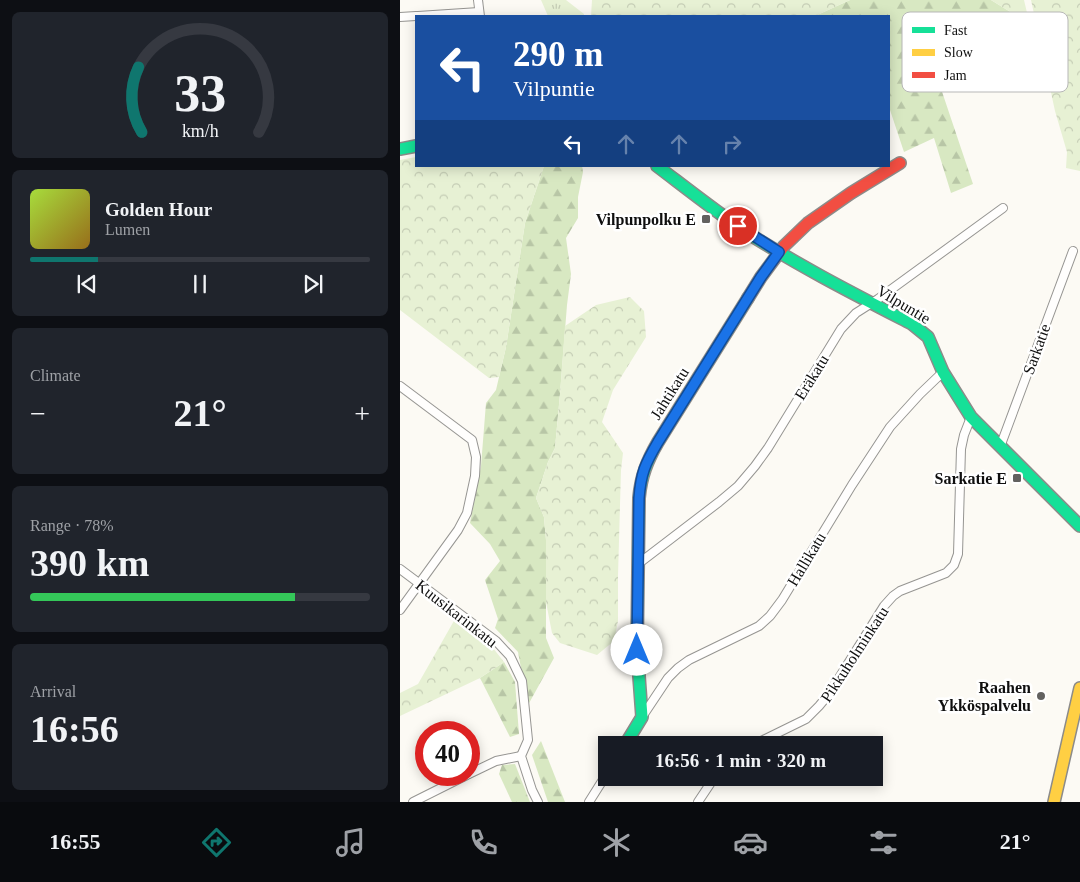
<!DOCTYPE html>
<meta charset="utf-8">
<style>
body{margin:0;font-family:"Times New Roman",serif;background:#20242c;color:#f1f3f6;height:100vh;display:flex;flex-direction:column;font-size:19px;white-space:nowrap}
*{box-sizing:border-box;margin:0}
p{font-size:16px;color:#9ea1a6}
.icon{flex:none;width:28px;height:28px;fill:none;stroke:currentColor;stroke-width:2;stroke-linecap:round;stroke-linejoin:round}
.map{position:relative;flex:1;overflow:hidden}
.drawer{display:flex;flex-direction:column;gap:12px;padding:12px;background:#0d0f14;width:400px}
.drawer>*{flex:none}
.banner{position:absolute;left:15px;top:15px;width:475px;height:152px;border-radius:0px;box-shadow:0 2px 12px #0003;background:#1a4fa0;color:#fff;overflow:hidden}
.speed{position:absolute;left:15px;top:721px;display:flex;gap:10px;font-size:25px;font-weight:700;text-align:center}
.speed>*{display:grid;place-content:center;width:65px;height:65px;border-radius:50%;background:#171b24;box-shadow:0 2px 12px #0003;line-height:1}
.speed .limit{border:8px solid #d22;background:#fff;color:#111}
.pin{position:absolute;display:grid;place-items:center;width:42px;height:42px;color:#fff;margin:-21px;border:2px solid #fff;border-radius:50%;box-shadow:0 1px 5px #0007}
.me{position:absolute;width:55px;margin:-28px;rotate:0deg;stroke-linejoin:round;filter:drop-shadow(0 0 4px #0008)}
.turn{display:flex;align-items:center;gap:18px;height:105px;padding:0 15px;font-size:22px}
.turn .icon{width:65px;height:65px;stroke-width:2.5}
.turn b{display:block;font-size:35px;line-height:42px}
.lanes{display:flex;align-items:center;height:48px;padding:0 15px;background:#0003;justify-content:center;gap:25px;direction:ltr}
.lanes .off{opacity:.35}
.big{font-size:38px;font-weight:700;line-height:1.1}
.drawer .card{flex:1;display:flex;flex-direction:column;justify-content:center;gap:8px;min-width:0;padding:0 18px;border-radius:8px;background:#20242c}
.drawer .dial{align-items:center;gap:0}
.dial svg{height:130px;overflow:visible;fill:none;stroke:#363941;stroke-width:7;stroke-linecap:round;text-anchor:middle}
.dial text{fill:#f1f3f6;stroke:none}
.song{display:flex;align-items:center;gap:15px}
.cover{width:60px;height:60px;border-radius:8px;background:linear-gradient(135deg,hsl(80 70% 55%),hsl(40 70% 35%))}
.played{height:5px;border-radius:2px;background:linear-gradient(90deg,#0f766e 20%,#363941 20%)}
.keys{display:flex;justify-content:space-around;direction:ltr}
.heat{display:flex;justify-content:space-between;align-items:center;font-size:28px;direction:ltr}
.charge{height:8px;border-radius:4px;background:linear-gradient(90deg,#34c759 78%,#363941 0)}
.trip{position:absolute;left:198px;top:736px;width:285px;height:50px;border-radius:0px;background:#171b24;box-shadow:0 2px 12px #0003;font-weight:700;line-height:50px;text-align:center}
.tab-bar{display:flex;height:80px;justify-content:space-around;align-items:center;background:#090b0e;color:#9ea1a6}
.tab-bar .icon{width:35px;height:35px}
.tab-bar .active{color:#0f766e}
.tab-bar b{font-size:22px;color:#f1f3f6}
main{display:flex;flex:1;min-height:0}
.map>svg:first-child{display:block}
.grass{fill:url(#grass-tufts)}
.forest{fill:url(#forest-firs)}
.park{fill:url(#park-crowns)}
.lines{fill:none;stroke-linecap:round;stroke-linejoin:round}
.street-casing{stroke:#969592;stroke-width:10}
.fast-casing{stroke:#8c8b89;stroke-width:14}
.slow-casing{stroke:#8c8b89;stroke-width:14}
.jam-casing{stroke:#8c8b89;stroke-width:14}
.street{stroke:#fffefd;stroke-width:8}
.fast{stroke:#16e098;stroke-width:11}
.slow{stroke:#ffcf43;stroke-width:11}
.jam{stroke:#f24e42;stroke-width:11}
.route-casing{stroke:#114b97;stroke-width:12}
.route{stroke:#1a73e8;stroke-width:9}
.poi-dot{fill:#62615f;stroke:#fff;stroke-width:2}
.labels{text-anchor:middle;stroke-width:5;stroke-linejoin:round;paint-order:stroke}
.poi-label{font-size:16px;font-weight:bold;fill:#0f0f0f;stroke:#fff;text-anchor:end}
.street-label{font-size:16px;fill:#0f0f0f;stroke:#fff}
.key{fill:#fff;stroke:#b7b7b7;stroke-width:1}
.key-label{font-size:14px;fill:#0f0f0f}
</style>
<main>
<section class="drawer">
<div class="card dial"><svg viewBox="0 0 100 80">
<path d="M14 69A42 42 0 1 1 86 69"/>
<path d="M14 69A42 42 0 0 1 12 29" stroke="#0f766e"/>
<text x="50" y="56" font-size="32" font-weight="700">33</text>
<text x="50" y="72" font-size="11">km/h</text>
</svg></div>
<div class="card">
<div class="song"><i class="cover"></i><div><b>Golden Hour</b><p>Lumen</p></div></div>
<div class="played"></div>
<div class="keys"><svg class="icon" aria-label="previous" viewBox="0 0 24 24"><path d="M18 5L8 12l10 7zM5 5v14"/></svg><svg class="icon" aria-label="pause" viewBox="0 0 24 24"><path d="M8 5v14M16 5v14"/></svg><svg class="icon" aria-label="next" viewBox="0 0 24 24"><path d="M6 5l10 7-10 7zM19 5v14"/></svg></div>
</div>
<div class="card"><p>Climate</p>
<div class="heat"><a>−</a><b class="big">21°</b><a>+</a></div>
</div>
<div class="card"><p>Range · 78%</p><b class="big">390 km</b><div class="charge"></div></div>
<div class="card"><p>Arrival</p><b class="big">16:56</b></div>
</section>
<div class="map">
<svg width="680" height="802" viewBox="0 0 680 802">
<defs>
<pattern id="grass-tufts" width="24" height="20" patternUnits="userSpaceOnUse" patternTransform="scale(1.25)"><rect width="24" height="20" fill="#e7f1d4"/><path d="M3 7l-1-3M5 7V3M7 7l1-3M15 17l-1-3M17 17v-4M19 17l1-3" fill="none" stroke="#c5cdb5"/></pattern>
<pattern id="forest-firs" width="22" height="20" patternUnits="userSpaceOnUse" patternTransform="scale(1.25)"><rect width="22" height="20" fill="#d8e8c2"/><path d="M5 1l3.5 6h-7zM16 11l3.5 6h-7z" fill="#b8c6a6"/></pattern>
<pattern id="park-crowns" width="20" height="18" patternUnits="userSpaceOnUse" patternTransform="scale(1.25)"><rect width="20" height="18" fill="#e7f1d4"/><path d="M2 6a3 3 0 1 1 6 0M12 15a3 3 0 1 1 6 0" fill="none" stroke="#c5cdb5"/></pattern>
</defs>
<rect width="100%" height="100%" fill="#fcfaf4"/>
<!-- grass -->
<polygon class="grass" points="141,0 166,0 184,14 184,16 148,16"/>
<!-- forest -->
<g class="forest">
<polygon points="450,0 591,0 617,16 625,28 630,75 621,70 584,21 526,44 573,184 551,193 534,138 504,152 489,107 489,16 415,16"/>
<polygon points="144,166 182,166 183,172 178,197 178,218 166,238 171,274 167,305 160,394 155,448 148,462 136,498 144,517 146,540 146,638 154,658 128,705 118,652 95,628 98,619 85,580 100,561 90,544 70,523 81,466 86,403 96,390 106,347 125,223"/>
<polygon points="104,662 115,682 119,734 110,737 80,678"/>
<polygon points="141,741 165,802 148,802 132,755"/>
<polygon points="115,764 130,802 112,802 99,774 102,765"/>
</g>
<!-- park -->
<g class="park">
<polygon points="192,0 450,0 415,16 191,16"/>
<polygon points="591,0 624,0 628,17 625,28 617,16"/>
<polygon points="631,0 680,0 680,171 666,168 667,152 655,111"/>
<polygon points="16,157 16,166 144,166 125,223 106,347 99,377 89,378 0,310 0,160"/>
<polygon points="230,297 244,311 246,337 213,390 202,422 223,453 221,470 218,576 218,621 214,641 197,655 160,643 152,633 146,602 146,540 144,517 136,498 148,462 155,448 160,394 165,326 196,305"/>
<polygon points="55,619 89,643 104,662 80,678 0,716 0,693 18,684"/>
</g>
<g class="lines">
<!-- street casing -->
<g class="street-casing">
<g id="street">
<polyline points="78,0 80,16"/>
<polyline points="18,16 79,12"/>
<polyline points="0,17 16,16"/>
<polyline points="0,386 72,440 76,457 75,476 67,513 58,530 0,610"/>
<polyline points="600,447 673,251"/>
<polyline points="238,564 319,502 338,486 355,466 368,448 441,329 456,313 478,299 603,208"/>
<polyline points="0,569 96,641 110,656 122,681 128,740 121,756 132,790 138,802"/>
<polyline points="242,717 268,678 278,668 289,660 359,626 370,616 382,600 452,485 490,427 520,394 543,372"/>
<polyline points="353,745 406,719 419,706 429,694 484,606 493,596 500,591 546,573 554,565 558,554 561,449 564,435 571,417"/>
<polyline points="69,774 96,761 121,756"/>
<polyline points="13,802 67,775"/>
<polyline points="189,802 206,775"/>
<polyline points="298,802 314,778"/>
</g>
</g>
<!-- fast casing -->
<g class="fast-casing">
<g id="fast">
<polyline points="0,149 16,146"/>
<path d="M257,166c29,22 58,45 89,66 53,34 110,63 166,92l16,13 15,35 28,45 109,109"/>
<path d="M225,745l17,-28 -5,-68 2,-151c2,-22 8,-37 19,-56l90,-144"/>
</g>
</g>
<!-- slow casing -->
<g class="slow-casing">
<polyline id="slow" points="654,802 680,688"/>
</g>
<!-- jam casing -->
<g class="jam-casing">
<polyline id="jam" points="348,298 361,277 384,246 408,223 451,193 500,163"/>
</g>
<!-- street -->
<use href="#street" class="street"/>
<!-- fast -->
<use href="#fast" class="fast"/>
<!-- slow -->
<use href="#slow" class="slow"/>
<!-- jam -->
<use href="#jam" class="jam"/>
</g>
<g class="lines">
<!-- route casing -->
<g class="route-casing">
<path id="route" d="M237,650l2,-152c2,-25 6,-34 19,-56l103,-165 18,-25 -41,-26"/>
</g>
<!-- route -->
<use href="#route" class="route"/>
</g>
<!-- markers -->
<g class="poi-dot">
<rect x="301" y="214" width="10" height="10" rx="2.5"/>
<rect x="612" y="473" width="10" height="10" rx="2.5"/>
<circle cx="641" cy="696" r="5"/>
</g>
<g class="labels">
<!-- poi labels -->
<g class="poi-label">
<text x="296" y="225">Vilpunpolku E</text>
<text x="607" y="484">Sarkatie E</text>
<text x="631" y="693">Raahen<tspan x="631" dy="18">Ykköspalvelu</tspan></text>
</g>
<!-- street labels -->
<g class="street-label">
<text transform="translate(504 304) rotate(31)" y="6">Vilpuntie</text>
<text transform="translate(636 349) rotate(-70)" y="6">Sarkatie</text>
<text transform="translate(411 377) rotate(-58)" y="6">Eräkatu</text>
<text transform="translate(269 393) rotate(-58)" y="6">Jahtikatu</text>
<text transform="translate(406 559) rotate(-59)" y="6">Hallikatu</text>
<text transform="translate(57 613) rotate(38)" y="6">Kuusikarinkatu</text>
<text transform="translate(454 654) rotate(-57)" y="6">Pikkuholminkatu</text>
</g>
</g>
<!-- legend -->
<rect x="502" y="12" width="166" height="80" rx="8" class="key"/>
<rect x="512" y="27" width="23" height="6" fill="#16e098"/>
<rect x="512" y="49" width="23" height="7" fill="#ffcf43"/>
<rect x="512" y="72" width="23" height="6" fill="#f24e42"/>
<g class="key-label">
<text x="544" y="35">Fast</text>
<text x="544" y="57">Slow</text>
<text x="544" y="80">Jam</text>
</g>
</svg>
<div class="speed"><div class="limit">40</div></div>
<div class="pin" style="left:338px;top:226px;background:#d93025"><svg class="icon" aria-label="arrive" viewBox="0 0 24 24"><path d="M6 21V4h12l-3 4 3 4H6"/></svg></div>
<svg class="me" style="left:237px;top:650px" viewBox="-20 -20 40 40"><circle r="19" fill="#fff"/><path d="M0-13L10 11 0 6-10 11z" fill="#1a73e8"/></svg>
<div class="trip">16:56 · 1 min · 320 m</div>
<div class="banner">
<div class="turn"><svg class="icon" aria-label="left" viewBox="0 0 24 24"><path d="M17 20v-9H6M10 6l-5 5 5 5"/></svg><div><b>290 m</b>Vilpuntie</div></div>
<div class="lanes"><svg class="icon" aria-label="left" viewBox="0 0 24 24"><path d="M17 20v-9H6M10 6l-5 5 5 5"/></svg><svg class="icon off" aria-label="ahead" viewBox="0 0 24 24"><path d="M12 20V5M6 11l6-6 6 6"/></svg><svg class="icon off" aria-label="ahead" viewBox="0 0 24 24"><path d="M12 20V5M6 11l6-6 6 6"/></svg><svg class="icon off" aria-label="right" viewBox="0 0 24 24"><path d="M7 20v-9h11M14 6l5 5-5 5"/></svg></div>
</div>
</div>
</main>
<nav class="tab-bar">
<b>16:55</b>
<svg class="icon active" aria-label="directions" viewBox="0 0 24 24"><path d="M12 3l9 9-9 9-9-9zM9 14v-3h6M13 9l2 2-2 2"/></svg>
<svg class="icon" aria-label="music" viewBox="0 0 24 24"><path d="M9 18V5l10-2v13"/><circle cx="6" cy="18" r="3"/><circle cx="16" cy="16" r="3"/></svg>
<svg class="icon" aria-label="phone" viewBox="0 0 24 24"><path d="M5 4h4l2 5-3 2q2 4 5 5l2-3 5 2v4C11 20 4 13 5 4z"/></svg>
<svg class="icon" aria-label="climate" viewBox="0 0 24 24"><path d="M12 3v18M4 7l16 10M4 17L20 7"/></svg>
<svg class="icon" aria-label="car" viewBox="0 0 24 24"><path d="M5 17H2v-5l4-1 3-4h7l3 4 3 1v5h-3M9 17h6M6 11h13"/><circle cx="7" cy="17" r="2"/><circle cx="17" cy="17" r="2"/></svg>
<svg class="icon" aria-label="filters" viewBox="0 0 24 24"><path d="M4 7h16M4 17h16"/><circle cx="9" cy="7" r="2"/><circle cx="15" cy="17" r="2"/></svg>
<b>21°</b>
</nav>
